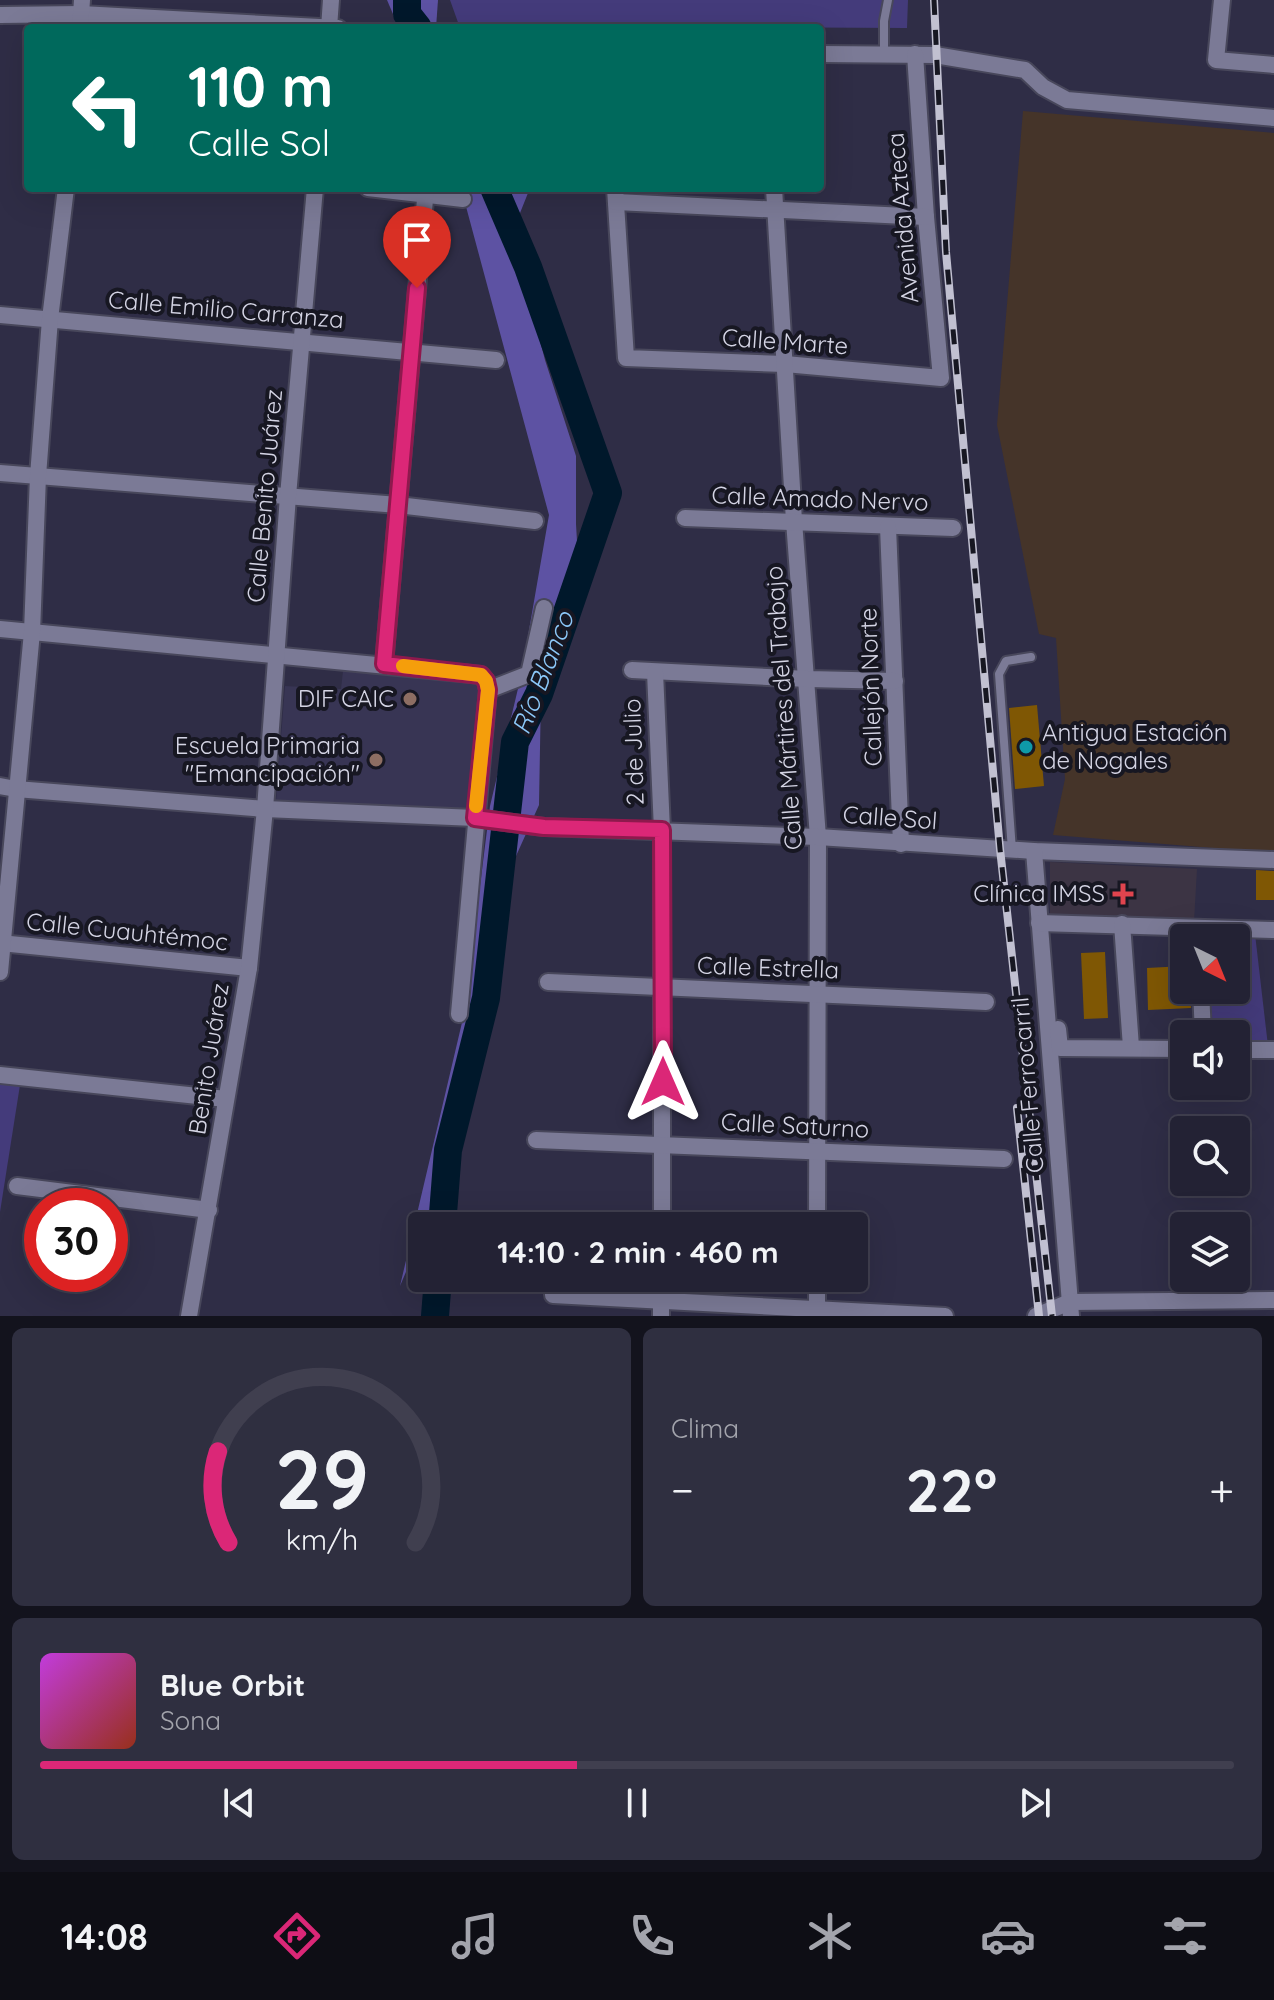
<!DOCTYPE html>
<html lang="es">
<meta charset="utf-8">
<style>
body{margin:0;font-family:Quicksand,sans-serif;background:#2f2f40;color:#f1f3f6;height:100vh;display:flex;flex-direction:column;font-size:30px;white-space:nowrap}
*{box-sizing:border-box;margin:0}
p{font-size:26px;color:#a3a4ac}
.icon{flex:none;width:44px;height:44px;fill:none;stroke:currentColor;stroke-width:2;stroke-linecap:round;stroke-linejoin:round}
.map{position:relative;height:1316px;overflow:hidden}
.side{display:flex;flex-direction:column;gap:12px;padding:12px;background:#13131d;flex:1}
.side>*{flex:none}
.hud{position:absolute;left:24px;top:24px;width:800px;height:168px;border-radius:8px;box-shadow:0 8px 32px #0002,0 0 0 2px #403f4f;background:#00695c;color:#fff;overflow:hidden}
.needle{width:52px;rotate:137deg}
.tools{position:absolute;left:1170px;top:924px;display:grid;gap:16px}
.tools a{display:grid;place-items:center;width:80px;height:80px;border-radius:8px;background:#232234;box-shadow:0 8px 32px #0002,0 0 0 2px #403f4f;font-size:40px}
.speed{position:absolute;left:24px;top:1188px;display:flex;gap:16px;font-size:40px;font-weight:700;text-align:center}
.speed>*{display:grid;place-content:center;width:104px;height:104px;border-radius:50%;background:#232234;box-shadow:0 8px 32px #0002,0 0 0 2px #403f4f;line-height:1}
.speed .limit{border:12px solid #d22;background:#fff;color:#111}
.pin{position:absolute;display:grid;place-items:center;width:68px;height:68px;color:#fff;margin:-82px -34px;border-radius:50% 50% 50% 0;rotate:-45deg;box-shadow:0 0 8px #0007}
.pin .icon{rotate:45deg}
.me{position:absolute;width:88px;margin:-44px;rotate:0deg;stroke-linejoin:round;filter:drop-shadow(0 0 6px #0008)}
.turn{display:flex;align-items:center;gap:28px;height:168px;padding:0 32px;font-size:36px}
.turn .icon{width:104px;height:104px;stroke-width:2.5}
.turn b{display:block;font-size:56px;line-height:68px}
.big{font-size:60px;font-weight:700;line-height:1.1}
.side .widget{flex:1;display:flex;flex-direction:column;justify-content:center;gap:12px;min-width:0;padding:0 28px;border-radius:12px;background:#2f2f40}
.side .dial{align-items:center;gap:0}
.dial svg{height:208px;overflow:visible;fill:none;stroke:#403f4f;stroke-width:7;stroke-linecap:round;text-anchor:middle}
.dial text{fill:#f1f3f6;stroke:none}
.song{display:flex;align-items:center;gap:24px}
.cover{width:96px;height:96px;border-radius:12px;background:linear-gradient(135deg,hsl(290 70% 55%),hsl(10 70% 35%))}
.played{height:8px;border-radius:4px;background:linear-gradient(90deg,#db2777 45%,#403f4f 45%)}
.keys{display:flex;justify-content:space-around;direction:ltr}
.heat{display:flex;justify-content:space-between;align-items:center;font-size:44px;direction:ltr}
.side .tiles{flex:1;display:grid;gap:12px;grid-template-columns:1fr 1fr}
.widget:last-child{grid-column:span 2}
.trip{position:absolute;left:408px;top:1212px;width:460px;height:80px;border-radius:8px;background:#232234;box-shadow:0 8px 32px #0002,0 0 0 2px #403f4f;font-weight:700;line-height:80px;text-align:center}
.menu{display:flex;height:128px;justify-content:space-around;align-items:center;background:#0e0e15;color:#a3a4ac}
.menu .icon{width:56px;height:56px}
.menu .active{color:#db2777}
.menu b{font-size:36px;color:#f1f3f6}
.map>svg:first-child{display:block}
.built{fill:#383554}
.industrial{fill:#453429}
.medical{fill:#3c3444}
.green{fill:#443b7b}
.forest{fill:#5d52a3}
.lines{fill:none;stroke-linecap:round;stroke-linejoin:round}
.river{stroke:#00182b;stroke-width:28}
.building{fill:#7f5704}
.lane-casing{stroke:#48475b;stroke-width:12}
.street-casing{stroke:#48475b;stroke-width:20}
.lane{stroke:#7b7a96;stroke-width:8}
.street{stroke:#7b7a96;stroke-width:16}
.rail-casing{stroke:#c1c0d1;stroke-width:8}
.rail{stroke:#171722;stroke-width:5;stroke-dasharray:15;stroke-linecap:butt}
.route-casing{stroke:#8e194d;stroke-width:20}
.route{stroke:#db2777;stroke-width:14}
.slow{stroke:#f59e0b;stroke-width:14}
.education-dot{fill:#8d6e63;stroke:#171722;stroke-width:3}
.culture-dot{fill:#0f9aa8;stroke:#171722;stroke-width:3}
.health-dot{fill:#e0444e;stroke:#171722;stroke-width:3}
.labels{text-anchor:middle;stroke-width:8;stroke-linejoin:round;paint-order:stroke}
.street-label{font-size:24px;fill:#d4d4e4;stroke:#171722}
.poi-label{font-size:24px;fill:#d4d4e4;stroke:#171722;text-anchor:end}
.water-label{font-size:26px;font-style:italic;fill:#8cc8f9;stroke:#171722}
</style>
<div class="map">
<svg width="1274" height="1316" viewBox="0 0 1274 1316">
<rect width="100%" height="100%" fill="#2f2d46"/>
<!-- built -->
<polygon class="built" points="343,671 481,684 469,810 276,802 285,686 341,689"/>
<!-- industrial -->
<polygon class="industrial" points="1023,111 1274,133 1274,853 1053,835 1065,779 1056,638 1039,634 997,425"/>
<!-- medical -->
<polygon class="medical" points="1050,862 1197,869 1194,922 1050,918"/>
<!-- green -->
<g class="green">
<polygon points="450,0 908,0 907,28 495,26 460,28"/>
<polygon points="1203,933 1255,934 1268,1046 1236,1046 1236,1034 1209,1034 1206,990 1236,990 1236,938 1203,938"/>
<polygon points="0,1083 20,1085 0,1212"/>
</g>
<!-- forest -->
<g class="forest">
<polygon points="387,0 438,0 436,28 399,28"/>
<polygon points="461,188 530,188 512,233 545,360 576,456 576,524 579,576 541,692 539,805 507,876 478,1082 426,1226 422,1226 422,1234 400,1286 464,1014 490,806 521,676 549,515"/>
</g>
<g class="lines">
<!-- river -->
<g class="river">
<polyline points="407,0 407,14 418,28"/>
<polyline points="442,1226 448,1150 486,998 515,742 539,694 608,493 528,267 494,188"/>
<polyline points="435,1316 438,1278"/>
</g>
</g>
<!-- building -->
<g class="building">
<polygon points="1037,705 1044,786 1015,789 1009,708"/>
<polygon points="1256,870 1274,871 1274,900 1256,900"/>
<polygon points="1105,952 1108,1018 1084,1019 1081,953"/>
<polygon points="1184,966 1184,990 1190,990 1191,1008 1148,1010 1147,968"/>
</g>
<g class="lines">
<!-- lane casing -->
<g class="lane-casing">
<g id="lane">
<polyline points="884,53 884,21 888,0"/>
<polyline points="1012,850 999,674 1006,661 1031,657"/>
</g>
</g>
<!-- street casing -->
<g class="street-casing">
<g id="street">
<polyline points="1222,0 1216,60 1274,65"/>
<polyline points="0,15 81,14 338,28"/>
<polyline points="80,28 82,0"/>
<polyline points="329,28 331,0"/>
<polyline points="820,54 935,55 1025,70 1043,87 1067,100 1274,118"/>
<polyline points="368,188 463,199"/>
<polyline points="615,188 626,358 785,364 941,378 926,217 915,54"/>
<polyline points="774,188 794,521 818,837 817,1226"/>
<polyline points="616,202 926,217"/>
<polyline points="0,315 496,360"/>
<polyline points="0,473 398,505 535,521"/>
<polyline points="685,518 953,528"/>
<polyline points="888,527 901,844"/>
<polyline points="0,629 481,675 486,681 488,690 459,1014"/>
<polyline points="384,664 426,188"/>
<polyline points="632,670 808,679 895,681"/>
<polyline points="655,672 662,830 662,1226"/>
<polyline points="488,690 529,674 544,608"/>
<polyline points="0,786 16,789 265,809 475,818 544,827 818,837 1034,851 1274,860"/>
<polyline points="1034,851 1071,1316"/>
<polyline points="1039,923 1274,930"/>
<polyline points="1122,924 1131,1047"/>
<polyline points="0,943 249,968"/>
<polyline points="0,972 32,632 38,476 50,319 66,188"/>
<polyline points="548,982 986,1002"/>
<polyline points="1201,990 1203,1034"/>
<polyline points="1058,1029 1060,1048 1184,1049"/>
<polyline points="1236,1050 1274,1050"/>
<polyline points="0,1075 226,1099"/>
<polyline points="536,1140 1004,1159"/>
<polyline points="17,1186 209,1210"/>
<polyline points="817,1278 817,1316"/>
<polyline points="553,1295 945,1316"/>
<polyline points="189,1316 249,968 265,809 288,496 315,188"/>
<polyline points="661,1316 661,1278"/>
<polyline points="1036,1316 1070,1302 1274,1300"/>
</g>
</g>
<!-- lane -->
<use href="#lane" class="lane"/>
<!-- street -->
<use href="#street" class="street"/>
<!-- rail casing -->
<g class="rail-casing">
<g id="rail">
<polyline points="934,0 946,252 1000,849 1052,1316"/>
<polyline points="1017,1108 1039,1316"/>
</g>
</g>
<!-- rail -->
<use href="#rail" class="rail"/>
</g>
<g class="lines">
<!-- route casing -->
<g class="route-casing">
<polyline id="route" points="417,288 384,664 481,675 486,681 488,690 475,818 544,827 662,830 663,1082"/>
</g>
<!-- route -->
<use href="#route" class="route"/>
<!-- slow -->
<polyline class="slow" points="403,666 481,675 486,681 488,690 476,806"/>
</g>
<!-- markers -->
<g class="education-dot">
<circle cx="410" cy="699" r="8"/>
<circle cx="376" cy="760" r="8"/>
</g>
<circle class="culture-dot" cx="1026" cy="747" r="8"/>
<path class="health-dot" d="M1119 882h8v8h8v8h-8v8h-8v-8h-8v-8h8z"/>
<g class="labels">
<!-- street labels -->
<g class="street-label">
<text transform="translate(903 218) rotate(-95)" y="8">Avenida Azteca</text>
<text transform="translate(226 310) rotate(5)" y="8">Calle Emilio Carranza</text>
<text transform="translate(785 342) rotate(4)" y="8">Calle Marte</text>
<text transform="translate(265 496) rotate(-85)" y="8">Calle Benito Juárez</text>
<text transform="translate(820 499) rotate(2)" y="8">Calle Amado Nervo</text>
<text transform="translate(871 687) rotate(-92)" y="8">Callejón Norte</text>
<text transform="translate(784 708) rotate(-94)" y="8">Calle Mártires del Trabajo</text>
<text transform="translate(634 752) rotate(-92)" y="8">2 de Julio</text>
<text transform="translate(890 818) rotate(4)" y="8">Calle Sol</text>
<text transform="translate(127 932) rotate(6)" y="8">Calle Cuauhtémoc</text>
<text transform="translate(768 968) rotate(2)" y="8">Calle Estrella</text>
<text transform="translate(209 1059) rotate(-81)" y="8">Benito Juárez</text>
<text transform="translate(1028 1085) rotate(-95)" y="8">Calle Ferrocarril</text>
<text transform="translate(795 1126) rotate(3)" y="8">Calle Saturno</text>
</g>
<!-- poi labels -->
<g class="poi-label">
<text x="394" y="707">DIF CAIC</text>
<text x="1042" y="741" text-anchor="start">Antigua Estación<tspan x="1042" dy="28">de Nogales</tspan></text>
<text x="360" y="754">Escuela Primaria<tspan x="360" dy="28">"Emancipación"</tspan></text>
<text x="1105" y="902">Clínica IMSS</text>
</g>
<!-- water labels -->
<g class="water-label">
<text transform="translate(543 673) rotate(-69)" y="9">Río Blanco</text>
</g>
</g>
</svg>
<div class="tools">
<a><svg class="needle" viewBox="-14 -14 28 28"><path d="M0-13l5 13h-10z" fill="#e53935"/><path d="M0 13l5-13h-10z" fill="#a3a4ac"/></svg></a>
<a><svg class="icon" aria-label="sound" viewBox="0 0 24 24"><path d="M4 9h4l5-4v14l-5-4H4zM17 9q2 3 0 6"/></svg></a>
<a><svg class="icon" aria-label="search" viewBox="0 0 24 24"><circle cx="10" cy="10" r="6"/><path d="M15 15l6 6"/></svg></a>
<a><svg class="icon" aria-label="layers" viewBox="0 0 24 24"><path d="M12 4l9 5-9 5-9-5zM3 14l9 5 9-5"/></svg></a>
</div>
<div class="speed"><div class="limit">30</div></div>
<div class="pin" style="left:417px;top:288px;background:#d93025"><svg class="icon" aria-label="arrive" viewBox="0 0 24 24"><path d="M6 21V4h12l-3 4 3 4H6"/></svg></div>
<svg class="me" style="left:663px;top:1082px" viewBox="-20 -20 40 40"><path d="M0-17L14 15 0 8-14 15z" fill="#db2777" stroke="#fff" stroke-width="4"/></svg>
<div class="trip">14:10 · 2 min · 460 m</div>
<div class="hud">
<div class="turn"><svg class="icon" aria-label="left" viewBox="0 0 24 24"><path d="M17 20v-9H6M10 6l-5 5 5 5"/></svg><div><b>110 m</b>Calle Sol</div></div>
</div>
</div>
<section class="side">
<div class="tiles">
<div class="widget dial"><svg viewBox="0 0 100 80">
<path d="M14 69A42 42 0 1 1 86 69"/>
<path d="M14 69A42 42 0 0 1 10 34" stroke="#db2777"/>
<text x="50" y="56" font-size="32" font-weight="700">29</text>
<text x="50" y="72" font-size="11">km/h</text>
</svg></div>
<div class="widget"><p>Clima</p>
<div class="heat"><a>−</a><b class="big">22°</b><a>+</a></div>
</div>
<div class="widget">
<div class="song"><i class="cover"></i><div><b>Blue Orbit</b><p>Sona</p></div></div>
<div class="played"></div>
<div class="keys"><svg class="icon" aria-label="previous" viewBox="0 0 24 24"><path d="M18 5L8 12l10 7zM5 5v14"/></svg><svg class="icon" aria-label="pause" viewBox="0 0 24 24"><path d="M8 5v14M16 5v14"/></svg><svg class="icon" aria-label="next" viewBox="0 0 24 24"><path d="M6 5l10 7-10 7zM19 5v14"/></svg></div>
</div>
</div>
</section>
<nav class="menu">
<b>14:08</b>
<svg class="icon active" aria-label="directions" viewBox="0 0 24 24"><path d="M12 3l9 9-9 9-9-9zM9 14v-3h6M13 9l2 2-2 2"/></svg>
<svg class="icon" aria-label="music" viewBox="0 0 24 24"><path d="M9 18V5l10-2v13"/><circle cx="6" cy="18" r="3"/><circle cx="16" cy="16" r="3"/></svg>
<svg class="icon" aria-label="phone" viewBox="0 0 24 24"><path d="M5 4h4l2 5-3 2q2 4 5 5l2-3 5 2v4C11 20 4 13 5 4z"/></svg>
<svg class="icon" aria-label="climate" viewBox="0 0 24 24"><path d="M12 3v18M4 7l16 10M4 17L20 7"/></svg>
<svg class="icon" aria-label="car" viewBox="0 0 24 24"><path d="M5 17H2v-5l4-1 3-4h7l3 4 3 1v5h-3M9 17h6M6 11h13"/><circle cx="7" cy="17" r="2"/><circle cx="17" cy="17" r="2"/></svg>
<svg class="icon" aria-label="filters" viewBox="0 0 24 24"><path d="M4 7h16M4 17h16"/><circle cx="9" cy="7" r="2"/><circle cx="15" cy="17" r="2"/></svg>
</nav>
